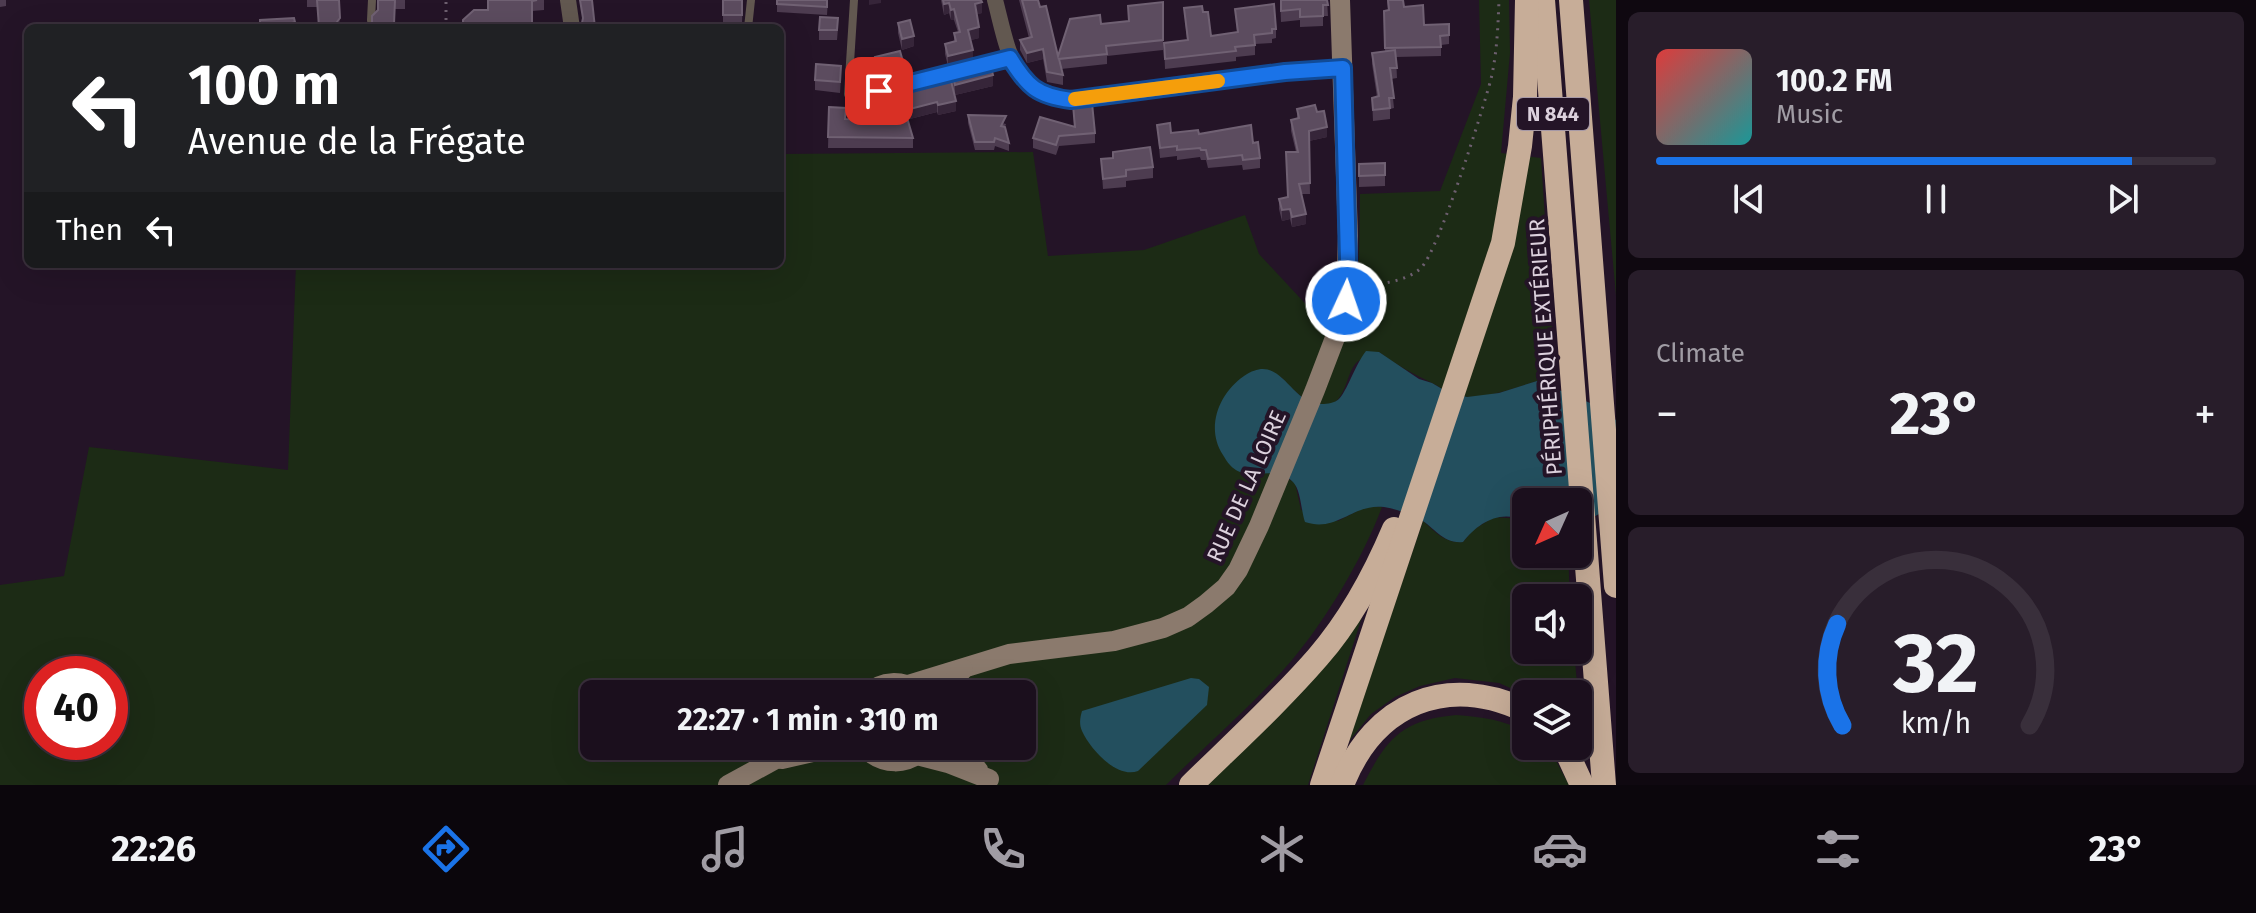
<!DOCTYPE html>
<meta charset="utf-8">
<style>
body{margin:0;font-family:"Fira Sans",sans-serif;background:#281d2a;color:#f1f3f6;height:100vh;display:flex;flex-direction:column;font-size:30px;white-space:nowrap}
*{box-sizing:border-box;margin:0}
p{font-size:26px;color:#a09ca4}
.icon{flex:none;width:44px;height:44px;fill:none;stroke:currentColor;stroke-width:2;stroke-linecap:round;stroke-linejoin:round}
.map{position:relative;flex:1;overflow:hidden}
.panel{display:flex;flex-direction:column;gap:12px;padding:12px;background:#0f0810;width:640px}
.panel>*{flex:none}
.hud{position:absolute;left:24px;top:24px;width:760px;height:244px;border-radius:12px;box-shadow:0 8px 32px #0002,0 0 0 2px #392f3b;background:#202124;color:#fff;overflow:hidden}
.needle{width:52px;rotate:225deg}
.buttons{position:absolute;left:1512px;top:488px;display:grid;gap:16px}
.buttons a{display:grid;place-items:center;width:80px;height:80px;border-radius:12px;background:#1b0f1d;box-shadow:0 8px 32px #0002,0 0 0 2px #392f3b;font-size:40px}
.speed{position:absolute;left:24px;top:656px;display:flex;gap:16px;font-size:40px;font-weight:700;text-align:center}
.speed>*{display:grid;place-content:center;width:104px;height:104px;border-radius:50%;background:#1b0f1d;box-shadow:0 8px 32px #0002,0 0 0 2px #392f3b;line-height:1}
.speed .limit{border:12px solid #d22;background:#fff;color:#111}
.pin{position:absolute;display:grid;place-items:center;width:68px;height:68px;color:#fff;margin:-34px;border-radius:16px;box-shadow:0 4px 12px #0006}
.me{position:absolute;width:88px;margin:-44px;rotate:3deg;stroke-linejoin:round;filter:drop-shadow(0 0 6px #0008)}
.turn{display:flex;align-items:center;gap:28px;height:168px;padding:0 32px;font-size:36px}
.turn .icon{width:104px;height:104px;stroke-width:2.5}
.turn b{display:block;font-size:56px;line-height:68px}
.then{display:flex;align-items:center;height:76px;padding:0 32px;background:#0003;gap:16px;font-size:30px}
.big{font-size:60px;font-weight:700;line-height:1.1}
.panel .card{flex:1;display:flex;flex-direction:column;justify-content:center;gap:12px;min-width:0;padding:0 28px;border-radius:12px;background:#281d2a}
.panel .dial{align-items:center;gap:0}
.dial svg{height:208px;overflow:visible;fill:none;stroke:#392f3b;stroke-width:7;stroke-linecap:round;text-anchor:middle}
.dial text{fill:#f1f3f6;stroke:none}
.song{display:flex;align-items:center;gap:24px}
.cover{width:96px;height:96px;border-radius:12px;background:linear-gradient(135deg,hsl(0 70% 55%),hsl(180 70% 35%))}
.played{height:8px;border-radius:4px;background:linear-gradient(90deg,#1a73e8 85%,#392f3b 85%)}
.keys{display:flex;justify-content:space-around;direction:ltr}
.heat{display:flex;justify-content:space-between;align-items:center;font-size:44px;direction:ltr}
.trip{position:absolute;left:580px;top:680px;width:456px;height:80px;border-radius:12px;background:#1b0f1d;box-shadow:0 8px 32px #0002,0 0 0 2px #392f3b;font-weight:700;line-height:80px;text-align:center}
.dock{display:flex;height:128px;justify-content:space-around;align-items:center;background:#0b060c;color:#a09ca4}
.dock .icon{width:56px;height:56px}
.dock .active{color:#1a73e8}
.dock b{font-size:36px;color:#f1f3f6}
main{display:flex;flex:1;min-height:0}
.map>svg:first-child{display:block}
.green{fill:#1c2b15;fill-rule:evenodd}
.water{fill:#234f5e}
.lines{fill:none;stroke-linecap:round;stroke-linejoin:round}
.path{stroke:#6d5f6f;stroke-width:3;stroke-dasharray:2 6;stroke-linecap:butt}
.lane{stroke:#625850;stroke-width:8}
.street{stroke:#625850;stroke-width:16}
.secondary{stroke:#8b7a6d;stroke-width:20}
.highway{stroke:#c7ad98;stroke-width:24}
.wall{fill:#4d3c50}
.shaded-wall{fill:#362539}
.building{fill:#5c4c5f;stroke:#706173;stroke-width:2}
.route-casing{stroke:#114b97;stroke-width:20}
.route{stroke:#1a73e8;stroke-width:14}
.slow{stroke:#f59e0b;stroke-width:14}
.labels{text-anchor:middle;stroke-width:8;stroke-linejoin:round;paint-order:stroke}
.shield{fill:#241427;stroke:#a598a6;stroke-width:2}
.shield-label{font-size:20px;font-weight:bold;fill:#dcd1dd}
.street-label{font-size:22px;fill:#dcd1dd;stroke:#241427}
</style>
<main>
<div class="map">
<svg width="1616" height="785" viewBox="0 0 1616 785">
<rect width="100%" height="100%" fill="#241427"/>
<!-- green -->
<g class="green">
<path d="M1479,0h30l1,53 -9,100 40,5 15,231 -19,-8c-26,8 -59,22 -87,13 -6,-3 -11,-8 -16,-10 -22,-11 -35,-17 -55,-32 -6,3 -18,6 -23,11 -8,9 -9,25 -17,35 -18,22 -45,-7 -58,-21l-40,96c20,-2 37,-2 54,10l6,27 37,11 27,-14h17c-18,49 -56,113 -90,153 -38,44 -85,84 -126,125h-1166v-200l64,-9 25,-129 199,23 8,-206h484v-110l253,-2 15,104 96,-6 101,-35 14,39 68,73 25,7 6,-25 2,-115 80,-3 41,-107zM42,674h68v68h-68zM594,694h428v52h-428z"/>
<polygon points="1589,0 1616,0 1616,296"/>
<path d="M1494,517l26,2 6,3v32h42l2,44h-44v52h48l4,44 -52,1 -27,-12 -44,-5 -35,8 -25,11 -24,17 -25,31 77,-224c12,11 23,23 40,21l10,-12z"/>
<polygon points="1362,617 1308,785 1208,785"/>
<path d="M1456,715c25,2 48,4 70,18v13h17l12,13 14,26h-206c24,-47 39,-65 93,-70z"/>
</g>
<!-- water -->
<g class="water">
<path d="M1366,351l13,1 40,27 13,4 17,10 18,4 32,-4 38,-12 58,24 21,15v77l-15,16 -23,12v-23h-52v20c-25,-14 -48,1 -63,20 -20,2 -28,-14 -43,-23 -12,-6 -24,-10 -36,-12 -31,-4 -47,26 -79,15 -4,-11 -4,-32 -12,-40 -16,-16 -36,-4 -53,-10 -8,-3 -13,-10 -17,-17 -18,-27 -4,-62 21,-79 38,-26 45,29 78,28 5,0 13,-1 17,-5 8,-8 16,-34 27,-48z"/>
<path d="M1191,678l8,1 10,8 -2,18 -69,66c-21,8 -48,-22 -56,-40 -3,-7 -2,-13 0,-20z"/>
</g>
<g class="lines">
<!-- path -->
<g class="path">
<polyline points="446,28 446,0"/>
<path d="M1364,286c18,-2 43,-5 57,-18 18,-18 62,-159 70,-189 6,-26 7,-53 8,-79"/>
</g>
<!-- lane -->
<g class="lane">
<polyline points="371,20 372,0"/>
<polyline points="748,28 751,0"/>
<polyline points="980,66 1010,58"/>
<polyline points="879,91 959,71"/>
<polyline points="848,94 854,0"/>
</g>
<!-- street -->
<g class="street">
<polyline points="568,0 572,28"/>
<path d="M995,0c13,49 16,93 76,100l214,-28 58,-4"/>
</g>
<!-- secondary -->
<g class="secondary">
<polyline points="908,685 1009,654 1114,641 1163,628 1188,617 1206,604 1226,587 1238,570 1259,526 1315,390 1341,322 1346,301 1348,236 1340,0"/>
<path d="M867,694c16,-14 34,-14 52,-3"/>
<polyline points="943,694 963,669"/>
<path d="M863,746c19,20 45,21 63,0"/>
<polyline points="951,746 978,770"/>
<polyline points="917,755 948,763 989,779"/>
<polyline points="782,759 839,746"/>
<polyline points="728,785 774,760 794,746"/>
</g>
<!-- highway -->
<g class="highway">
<polyline points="1543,0 1604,785"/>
<polyline points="1571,0 1616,586"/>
<polyline points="1564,746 1582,785"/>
<path d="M1191,785c43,-42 88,-83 127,-128 33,-38 57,-83 76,-128"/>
<polyline points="1322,785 1503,243 1520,146 1525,97 1527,0"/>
<path d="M1342,785c32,-82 105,-112 184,-74"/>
</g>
</g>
<!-- wall -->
<g class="wall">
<polygon points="0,0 6,0 6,6 0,7"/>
<polygon points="307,0 339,0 340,27 339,28 319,28 317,7 307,7"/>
<polygon points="377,0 405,0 405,9 395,9 394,28 372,28 372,16 378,10"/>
<polygon points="488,0 544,0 544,10 532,11 532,25 544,28 463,20 488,10"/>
<polygon points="723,0 743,0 742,23 723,22"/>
<polygon points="777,0 828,0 827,15 777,12"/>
<polygon points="941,0 981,0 982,13 977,14 979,38 971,40 973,60 948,66 945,54 945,44 954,41 954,33 958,32 954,20 951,20 949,13 944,15"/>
<polygon points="1019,0 1038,0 1058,56 1101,24 1128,21 1128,6 1163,2 1163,50 1107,56 1107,64 1061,69 1063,75 1063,85 1047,82 1043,59 1027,63 1020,50 1020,40 1029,38"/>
<polygon points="1280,0 1327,0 1328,16 1323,16 1323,26 1300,27 1300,20 1281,22"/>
<polygon points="1387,0 1403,0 1404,7 1424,25 1449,24 1449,44 1441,45 1441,56 1396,57 1397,78 1391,79 1394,108 1390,109 1390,119 1373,121 1372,98 1377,97 1372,64 1372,53 1385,51 1384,11 1388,10"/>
<polygon points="1184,8 1203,12 1211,36 1237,32 1235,9 1276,29 1276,38 1272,39 1272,43 1255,44 1255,55 1236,57 1236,61 1165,69 1164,43 1187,40"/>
<polygon points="898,23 914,46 902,50 898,33"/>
<polygon points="838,28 837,40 819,40 819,30"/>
<polygon points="875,57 904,76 878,82 875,68"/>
<polygon points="951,69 993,86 955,95 951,80"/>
<polygon points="841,77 840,93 815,90 815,80"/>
<polygon points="901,91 956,111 938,115 937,112 906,120 901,102"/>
<polygon points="1073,105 1095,133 1095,143 1059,146 1056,155 1033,148 1033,138 1074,127"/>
<polygon points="829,107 846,119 913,138 913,148 828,148"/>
<polygon points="1297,109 1327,137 1309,141 1310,194 1301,194 1306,224 1292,227 1290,219 1282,221 1279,209 1279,199 1288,197 1296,152 1291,131 1291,120 1297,119"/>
<polygon points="968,115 1006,124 1005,127 1009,143 1009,151 995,146 994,150 975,150 968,123"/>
<polygon points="1157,125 1171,133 1199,134 1253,143 1260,158 1260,168 1243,170 1242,165 1208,168 1206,160 1201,160 1200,157 1177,160 1177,156 1160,158"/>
<polygon points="1101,159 1153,167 1153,178 1126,181 1126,187 1103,189"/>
<polygon points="1385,163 1385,186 1359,187 1359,164"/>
</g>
<!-- shaded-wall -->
<g class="shaded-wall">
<polygon points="869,0 881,0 881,3 869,5"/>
<polygon points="982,2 982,13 975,15 975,4"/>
<polygon points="949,3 949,13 944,15 944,4"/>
<polygon points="954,9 954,20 951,20 951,10"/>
<polygon points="340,18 340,27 339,28 333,28"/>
<polygon points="295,22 295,27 293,28 277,28"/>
<polygon points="979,27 979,38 968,41 968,30"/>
<polygon points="914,36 914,46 902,50 902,39"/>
<polygon points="1043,49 1043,59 1027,63 1027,53"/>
<polygon points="973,50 973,60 948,66 948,56"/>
<polygon points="904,65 904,76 878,82 878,72"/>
<polygon points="993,75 993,86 955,95 955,85"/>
<polygon points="956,101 956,111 938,115 938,105"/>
<polygon points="937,102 937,112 906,120 906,110"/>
<polygon points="1327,127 1327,137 1309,141 1309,131"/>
<polygon points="1290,209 1290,219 1282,221 1282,210"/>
<polygon points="1306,214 1306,224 1292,227 1292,217"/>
<polygon points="1329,292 1329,297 1316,302 1316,296"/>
</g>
<!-- building -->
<g class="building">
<polygon points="317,0 339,0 340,18 333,27 319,27"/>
<polygon points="378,0 395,0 394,24 372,24 372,16 378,10"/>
<polygon points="488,0 537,0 532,1 532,25 544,24 544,28 463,28 463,20 474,10 488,10"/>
<polygon points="580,0 592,0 595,28 581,28 583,18"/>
<rect x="723" y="0" width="19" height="15"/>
<polygon points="777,0 827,0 827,7 777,4"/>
<polygon points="943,0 981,0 982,2 975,4 979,27 968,30 973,50 948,56 945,44 956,41 954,33 960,32 954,9 951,10 949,3 944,4"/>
<polygon points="1022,0 1038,0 1040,7 1046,6 1058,56 1070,19 1100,15 1101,24 1129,21 1128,6 1163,2 1163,40 1106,46 1107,54 1059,59 1063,75 1047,72 1043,49 1027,53 1020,40 1032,37"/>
<polygon points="1281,0 1327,0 1328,5 1323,5 1323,16 1300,17 1300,9 1281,11"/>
<polygon points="1388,0 1403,0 1404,7 1423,5 1424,25 1449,24 1449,35 1440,36 1441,47 1385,48 1384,11 1389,10"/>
<polygon points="1274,4 1276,29 1272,29 1272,33 1254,35 1255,45 1235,47 1236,51 1165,59 1164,43 1188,40 1184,8 1202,6 1203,12 1208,12 1211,36 1238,32 1235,9"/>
<polygon points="820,17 838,18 837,30 819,30"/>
<polygon points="294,18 295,22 277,28 260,28 260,20"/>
<polygon points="910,20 914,36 902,39 898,23"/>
<polygon points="1395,50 1397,68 1390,68 1394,98 1389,98 1390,108 1373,110 1372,98 1379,96 1372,53"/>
<polygon points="900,51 904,65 878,72 875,57"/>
<polygon points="780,53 784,54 781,77 780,76"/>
<polygon points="989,60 993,75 955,85 951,69"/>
<polygon points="816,64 841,66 840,82 815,80"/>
<polygon points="951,81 956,101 938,105 937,102 906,110 901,91"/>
<polygon points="1092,103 1095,133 1059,136 1056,145 1033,138 1040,117 1075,127 1073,105"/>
<polygon points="1315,105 1317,112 1324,111 1327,127 1309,131 1310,183 1299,184 1306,214 1292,217 1290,209 1282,210 1279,199 1288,197 1286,152 1298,152 1291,120 1299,118 1297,109"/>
<polygon points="829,107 846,108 845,119 908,121 913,138 828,137"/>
<polygon points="968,115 1006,116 1001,126 1005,127 1009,143 995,138 994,142 975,142"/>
<polygon points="1170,123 1171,133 1198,130 1199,134 1251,125 1253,143 1258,142 1260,158 1243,160 1242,155 1208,159 1206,150 1201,150 1200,148 1177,150 1177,146 1160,148 1157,125"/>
<polygon points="1150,147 1153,167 1126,170 1126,176 1103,179 1101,159 1113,158 1113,152"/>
<polygon points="1385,163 1385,175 1359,176 1359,164"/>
<polygon points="1325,279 1329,292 1316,296 1312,283"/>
</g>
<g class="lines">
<!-- route casing -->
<g class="route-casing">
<path id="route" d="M879,91l131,-33c17,28 27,38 61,42l214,-28 58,-4 5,191 -2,42"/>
</g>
<!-- route -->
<use href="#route" class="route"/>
<!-- slow -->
<polyline class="slow" points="1075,99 1218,81"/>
</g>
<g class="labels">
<!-- shield labels -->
<rect class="shield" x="1517" y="98" width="72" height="32" rx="6"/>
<g class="shield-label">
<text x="1553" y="121">N 844</text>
</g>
<!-- street labels -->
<g class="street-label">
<text transform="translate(1545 347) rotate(-94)" y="8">PÉRIPHÉRIQUE EXTÉRIEUR</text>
<text transform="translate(1246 486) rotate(-66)" y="8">RUE DE LA LOIRE</text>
</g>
</g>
</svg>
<div class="buttons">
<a><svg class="needle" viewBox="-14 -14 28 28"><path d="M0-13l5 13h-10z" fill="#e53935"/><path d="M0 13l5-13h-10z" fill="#a09ca4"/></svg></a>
<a><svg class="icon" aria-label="sound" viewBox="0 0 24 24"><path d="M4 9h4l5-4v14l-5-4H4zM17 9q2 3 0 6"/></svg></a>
<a><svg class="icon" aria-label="layers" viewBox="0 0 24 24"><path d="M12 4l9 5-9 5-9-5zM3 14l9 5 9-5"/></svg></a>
</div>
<div class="speed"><div class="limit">40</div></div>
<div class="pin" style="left:879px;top:91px;background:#d93025"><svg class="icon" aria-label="arrive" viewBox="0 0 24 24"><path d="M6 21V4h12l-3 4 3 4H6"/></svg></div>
<svg class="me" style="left:1346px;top:301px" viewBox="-20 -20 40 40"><circle r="17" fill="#1a73e8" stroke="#fff" stroke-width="3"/><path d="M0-11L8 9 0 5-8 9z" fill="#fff"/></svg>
<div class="trip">22:27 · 1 min · 310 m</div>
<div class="hud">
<div class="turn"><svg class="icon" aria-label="left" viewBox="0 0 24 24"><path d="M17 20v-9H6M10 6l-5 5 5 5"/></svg><div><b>100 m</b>Avenue de la Frégate</div></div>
<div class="then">Then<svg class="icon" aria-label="left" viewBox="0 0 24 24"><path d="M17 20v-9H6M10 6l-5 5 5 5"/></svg></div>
</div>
</div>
<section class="panel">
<div class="card">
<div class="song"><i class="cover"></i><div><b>100.2 FM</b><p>Music</p></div></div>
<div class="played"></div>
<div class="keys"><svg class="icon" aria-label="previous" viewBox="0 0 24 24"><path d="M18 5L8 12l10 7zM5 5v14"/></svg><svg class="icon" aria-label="pause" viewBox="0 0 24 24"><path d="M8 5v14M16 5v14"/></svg><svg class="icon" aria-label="next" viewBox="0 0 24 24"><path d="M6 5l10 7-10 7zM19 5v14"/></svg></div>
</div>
<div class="card"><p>Climate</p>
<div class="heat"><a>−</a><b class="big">23°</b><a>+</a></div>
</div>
<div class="card dial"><svg viewBox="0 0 100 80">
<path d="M14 69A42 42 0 1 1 86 69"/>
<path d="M14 69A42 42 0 0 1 12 30" stroke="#1a73e8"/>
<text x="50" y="56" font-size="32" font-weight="700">32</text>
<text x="50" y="72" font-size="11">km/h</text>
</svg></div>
</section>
</main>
<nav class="dock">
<b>22:26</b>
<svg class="icon active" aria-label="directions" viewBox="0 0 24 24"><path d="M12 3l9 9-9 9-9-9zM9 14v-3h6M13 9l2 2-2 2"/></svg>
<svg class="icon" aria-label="music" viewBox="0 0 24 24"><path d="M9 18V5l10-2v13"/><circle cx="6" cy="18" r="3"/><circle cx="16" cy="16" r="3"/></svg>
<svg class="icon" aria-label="phone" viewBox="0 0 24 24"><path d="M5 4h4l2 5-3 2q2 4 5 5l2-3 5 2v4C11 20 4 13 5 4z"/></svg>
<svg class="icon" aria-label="climate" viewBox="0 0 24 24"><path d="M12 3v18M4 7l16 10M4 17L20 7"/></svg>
<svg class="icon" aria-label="car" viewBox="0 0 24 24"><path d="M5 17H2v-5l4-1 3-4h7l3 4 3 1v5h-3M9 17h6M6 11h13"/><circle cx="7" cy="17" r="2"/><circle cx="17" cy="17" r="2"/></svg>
<svg class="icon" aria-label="filters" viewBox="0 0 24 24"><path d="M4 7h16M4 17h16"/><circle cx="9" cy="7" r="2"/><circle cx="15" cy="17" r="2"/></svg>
<b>23°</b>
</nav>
